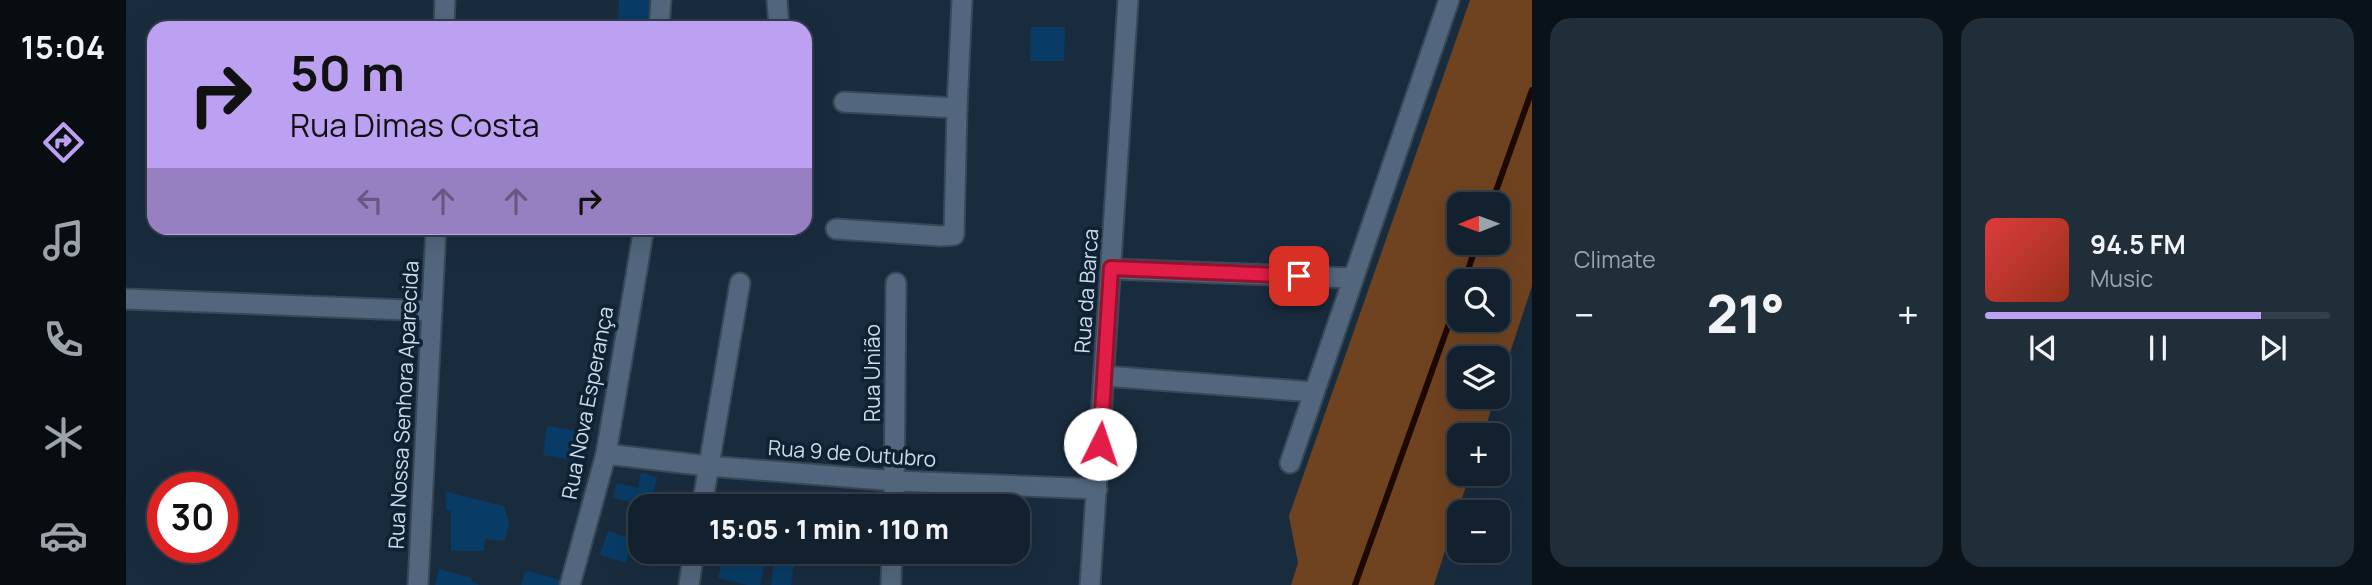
<!DOCTYPE html>
<meta charset="utf-8">
<style>
body{margin:0;font-family:Manrope,sans-serif;background:#202e3a;color:#f1f3f6;height:100vh;display:flex;flex-direction:column;font-size:26px;white-space:nowrap}
*{box-sizing:border-box;margin:0}
p{font-size:23px;color:#9da3aa}
.icon{flex:none;width:38px;height:38px;fill:none;stroke:currentColor;stroke-width:2;stroke-linecap:round;stroke-linejoin:round}
.map{position:relative;flex:1;overflow:hidden}
.drawer{display:flex;flex-direction:column;gap:18px;padding:18px;background:#0a1219;width:840px}
.drawer>*{flex:none}
.hud{position:absolute;left:21px;top:21px;width:665px;height:214px;border-radius:21px;box-shadow:0 7px 28px #0002,0 0 0 2px #323e4a;background:#bca0f2;color:#111;overflow:hidden}
.needle{width:46px;rotate:269deg}
.controls{position:absolute;left:1321px;top:192px;display:grid;gap:14px}
.controls a{display:grid;place-items:center;width:63px;height:63px;border-radius:14px;background:#13212e;box-shadow:0 7px 28px #0002,0 0 0 2px #323e4a;font-size:35px}
.speed{position:absolute;left:21px;top:472px;display:flex;gap:14px;font-size:35px;font-weight:700;text-align:center}
.speed>*{display:grid;place-content:center;width:91px;height:91px;border-radius:50%;background:#13212e;box-shadow:0 7px 28px #0002,0 0 0 2px #323e4a;line-height:1}
.speed .limit{border:10px solid #d22;background:#fff;color:#111}
.pin{position:absolute;display:grid;place-items:center;width:60px;height:60px;color:#fff;margin:-30px;border-radius:14px;box-shadow:0 4px 10px #0006}
.me{position:absolute;width:77px;margin:-38px;rotate:4deg;stroke-linejoin:round;filter:drop-shadow(0 0 5px #0008)}
.turn{display:flex;align-items:center;gap:24px;height:147px;padding:0 28px;font-size:32px}
.turn .icon{width:91px;height:91px;stroke-width:2.5}
.turn b{display:block;font-size:49px;line-height:60px}
.lanes{display:flex;align-items:center;height:66px;padding:0 28px;background:#0003;justify-content:center;gap:35px;direction:ltr}
.lanes .off{opacity:.35}
.big{font-size:52px;font-weight:800;line-height:1.1}
.drawer .card{flex:1;display:flex;flex-direction:column;justify-content:center;gap:10px;min-width:0;padding:0 24px;border-radius:21px;background:#202e3a}
.song{display:flex;align-items:center;gap:21px}
.cover{width:84px;height:84px;border-radius:10px;background:linear-gradient(135deg,hsl(0 70% 55%),hsl(10 70% 35%))}
.played{height:7px;border-radius:4px;background:linear-gradient(90deg,#bca0f2 80%,#323e4a 80%)}
.keys{display:flex;justify-content:space-around;direction:ltr}
.heat{display:flex;justify-content:space-between;align-items:center;font-size:38px;direction:ltr}
.drawer .tiles{flex:1;display:grid;gap:18px;grid-template-columns:repeat(2,1fr)}
.trip{position:absolute;left:502px;top:494px;width:402px;height:70px;border-radius:21px;background:#13212e;box-shadow:0 7px 28px #0002,0 0 0 2px #323e4a;font-weight:800;line-height:70px;text-align:center}
main{display:flex;flex:1;min-height:0}
.dock{display:flex;flex-direction:column;width:126px;justify-content:space-around;align-items:center;background:#080d12;color:#9da3aa}
.dock .icon{width:49px;height:49px}
.dock .on{color:#bca0f2}
.dock b{font-size:32px;color:#f1f3f6}
.map>svg:first-child{display:block}
.green{fill:#704320;fill-rule:evenodd}
.lines{fill:none;stroke-linecap:round;stroke-linejoin:round}
.stream{stroke:#1d0900;stroke-width:6}
.building{fill:#083c66}
.street-casing{stroke:#384857;stroke-width:23}
.street{stroke:#52677d;stroke-width:19}
.route-casing{stroke:#92132f;stroke-width:18}
.route{stroke:#e11d48;stroke-width:12}
.labels{text-anchor:middle;stroke-width:7;stroke-linejoin:round;paint-order:stroke}
.street-label{font-size:21px;fill:#cfdbe8;stroke:#0f2234}
</style>
<main>
<nav class="dock">
<b>15:04</b>
<svg class="icon on" aria-label="directions" viewBox="0 0 24 24"><path d="M12 3l9 9-9 9-9-9zM9 14v-3h6M13 9l2 2-2 2"/></svg>
<svg class="icon" aria-label="music" viewBox="0 0 24 24"><path d="M9 18V5l10-2v13"/><circle cx="6" cy="18" r="3"/><circle cx="16" cy="16" r="3"/></svg>
<svg class="icon" aria-label="phone" viewBox="0 0 24 24"><path d="M5 4h4l2 5-3 2q2 4 5 5l2-3 5 2v4C11 20 4 13 5 4z"/></svg>
<svg class="icon" aria-label="climate" viewBox="0 0 24 24"><path d="M12 3v18M4 7l16 10M4 17L20 7"/></svg>
<svg class="icon" aria-label="car" viewBox="0 0 24 24"><path d="M5 17H2v-5l4-1 3-4h7l3 4 3 1v5h-3M9 17h6M6 11h13"/><circle cx="7" cy="17" r="2"/><circle cx="17" cy="17" r="2"/></svg>
</nav>
<div class="map">
<svg width="1406" height="585" viewBox="0 0 1406 585">
<rect width="100%" height="100%" fill="#192c3e"/>
<!-- green -->
<path class="green" d="M1344,0h62v286l-34,103v-30h-38v38h35l-12,39h-23v38h10l-36,111h-143l7,-22 -9,-47zM1334,205h38v38h-38zM1334,282h38v38h-38z"/>
<g class="lines">
<!-- stream -->
<g class="stream">
<polyline points="1365,205 1406,90"/>
<polyline points="1338,282 1351,243"/>
<polyline points="1229,585 1334,293"/>
</g>
</g>
<!-- building -->
<g class="building">
<polygon points="493,0 527,0 526,19 522,19 522,28 508,28 508,24 492,23"/>
<polygon points="905,27 939,27 938,61 904,61"/>
<polygon points="421,426 458,432 454,461 417,455"/>
<polygon points="515,473 531,477 524,506 487,498 491,483 512,488"/>
<polygon points="320,492 378,506 383,523 379,541 359,539 358,551 325,551 325,510 320,510"/>
<polygon points="603,494 632,499 631,506 601,506"/>
<polygon points="643,496 677,502 676,506 642,506"/>
<polygon points="482,531 507,539 500,563 474,555"/>
<polygon points="598,551 609,551 640,558 634,585 621,585 592,578"/>
<polygon points="648,562 668,565 665,585 645,585"/>
<polygon points="313,569 346,578 345,582 354,585 309,585"/>
<polygon points="402,571 434,580 433,585 395,585 399,572 402,573"/>
</g>
<g class="lines">
<!-- street casing -->
<g class="street-casing">
<g id="street">
<polyline points="651,0 653,28"/>
<polyline points="318,28 319,0"/>
<polyline points="533,28 535,0"/>
<polyline points="718,102 831,108"/>
<polyline points="710,229 815,236 828,235 831,108 836,0"/>
<polyline points="985,269 1227,278"/>
<polyline points="0,299 306,311"/>
<polyline points="978,376 1188,392"/>
<polyline points="480,454 582,466 769,481 971,489"/>
<polyline points="1164,463 1323,0"/>
<polyline points="576,506 614,283"/>
<polyline points="768,506 770,283"/>
<polyline points="292,585 310,228"/>
<polyline points="444,585 480,454 518,228"/>
<polyline points="563,585 568,551"/>
<polyline points="765,585 766,551"/>
<polyline points="964,585 1002,0"/>
</g>
</g>
<!-- street -->
<use href="#street" class="street"/>
</g>
<g class="lines">
<!-- route casing -->
<g class="route-casing">
<polyline id="route" points="974,444 985,268 1173,276"/>
</g>
<!-- route -->
<use href="#route" class="route"/>
</g>
<g class="labels">
<!-- street labels -->
<g class="street-label">
<text transform="translate(961 291) rotate(-86)" y="7">Rua da Barca</text>
<text transform="translate(747 373) rotate(-90)" y="7">Rua União</text>
<text transform="translate(462 403) rotate(-79)" y="7">Rua Nova Esperança</text>
<text transform="translate(278 405) rotate(-87)" y="7">Rua Nossa Senhora Aparecida</text>
<text transform="translate(726 454) rotate(4)" y="7">Rua 9 de Outubro</text>
</g>
</g>
</svg>
<div class="controls">
<a><svg class="needle" viewBox="-14 -14 28 28"><path d="M0-13l5 13h-10z" fill="#e53935"/><path d="M0 13l5-13h-10z" fill="#9da3aa"/></svg></a>
<a><svg class="icon" aria-label="search" viewBox="0 0 24 24"><circle cx="10" cy="10" r="6"/><path d="M15 15l6 6"/></svg></a>
<a><svg class="icon" aria-label="layers" viewBox="0 0 24 24"><path d="M12 4l9 5-9 5-9-5zM3 14l9 5 9-5"/></svg></a>
<a>+</a>
<a>−</a>
</div>
<div class="speed"><div class="limit">30</div></div>
<div class="pin" style="left:1173px;top:276px;background:#d93025"><svg class="icon" aria-label="arrive" viewBox="0 0 24 24"><path d="M6 21V4h12l-3 4 3 4H6"/></svg></div>
<svg class="me" style="left:974px;top:444px" viewBox="-20 -20 40 40"><circle r="19" fill="#fff"/><path d="M0-13L10 11 0 6-10 11z" fill="#e11d48"/></svg>
<div class="trip">15:05 · 1 min · 110 m</div>
<div class="hud">
<div class="turn"><svg class="icon" aria-label="right" viewBox="0 0 24 24"><path d="M7 20v-9h11M14 6l5 5-5 5"/></svg><div><b>50 m</b>Rua Dimas Costa</div></div>
<div class="lanes"><svg class="icon off" aria-label="left" viewBox="0 0 24 24"><path d="M17 20v-9H6M10 6l-5 5 5 5"/></svg><svg class="icon off" aria-label="ahead" viewBox="0 0 24 24"><path d="M12 20V5M6 11l6-6 6 6"/></svg><svg class="icon off" aria-label="ahead" viewBox="0 0 24 24"><path d="M12 20V5M6 11l6-6 6 6"/></svg><svg class="icon" aria-label="right" viewBox="0 0 24 24"><path d="M7 20v-9h11M14 6l5 5-5 5"/></svg></div>
</div>
</div>
<section class="drawer">
<div class="tiles">
<div class="card"><p>Climate</p>
<div class="heat"><a>−</a><b class="big">21°</b><a>+</a></div>
</div>
<div class="card">
<div class="song"><i class="cover"></i><div><b>94.5 FM</b><p>Music</p></div></div>
<div class="played"></div>
<div class="keys"><svg class="icon" aria-label="previous" viewBox="0 0 24 24"><path d="M18 5L8 12l10 7zM5 5v14"/></svg><svg class="icon" aria-label="pause" viewBox="0 0 24 24"><path d="M8 5v14M16 5v14"/></svg><svg class="icon" aria-label="next" viewBox="0 0 24 24"><path d="M6 5l10 7-10 7zM19 5v14"/></svg></div>
</div>
</div>
</section>
</main>
